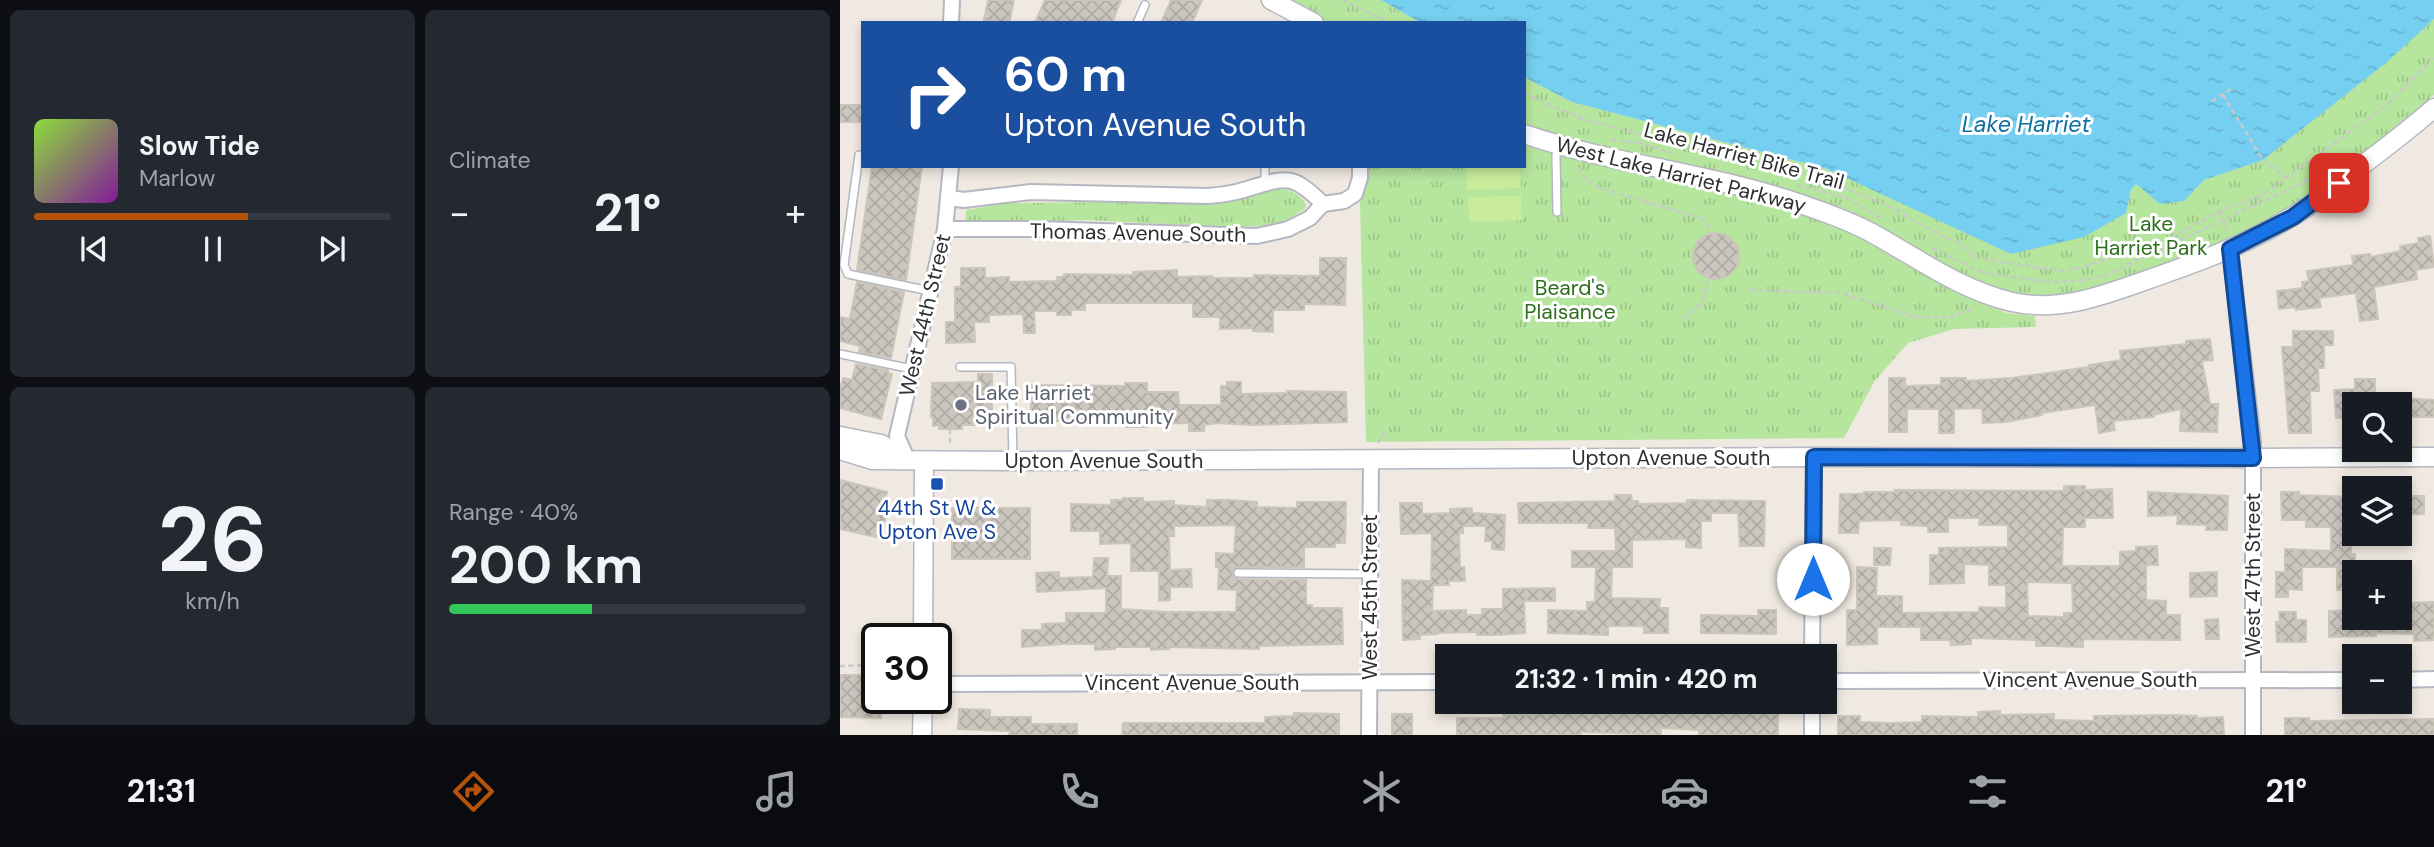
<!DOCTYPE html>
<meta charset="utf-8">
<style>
body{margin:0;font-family:"DM Sans",sans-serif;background:#242831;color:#f1f3f6;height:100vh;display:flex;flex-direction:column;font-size:26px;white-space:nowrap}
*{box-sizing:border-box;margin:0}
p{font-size:23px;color:#9ea1a6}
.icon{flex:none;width:38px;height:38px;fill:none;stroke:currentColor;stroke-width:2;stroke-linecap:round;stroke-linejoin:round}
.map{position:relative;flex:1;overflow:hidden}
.panel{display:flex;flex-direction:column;gap:10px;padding:10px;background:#0d0f14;width:840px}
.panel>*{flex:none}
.hud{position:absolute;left:21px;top:21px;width:665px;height:147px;border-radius:0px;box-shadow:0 4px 10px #0003;background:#1a4fa0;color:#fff;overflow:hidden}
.fabs{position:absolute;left:1502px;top:392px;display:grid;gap:14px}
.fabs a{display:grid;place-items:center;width:70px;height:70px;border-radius:0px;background:#171b24;box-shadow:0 4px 10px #0003;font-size:35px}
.speed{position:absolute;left:21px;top:623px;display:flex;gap:14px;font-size:35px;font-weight:700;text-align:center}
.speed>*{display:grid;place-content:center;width:91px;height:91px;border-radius:50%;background:#171b24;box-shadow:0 4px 10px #0003;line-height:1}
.speed .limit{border:4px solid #111;border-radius:10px;background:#fff;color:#111}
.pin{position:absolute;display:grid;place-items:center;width:60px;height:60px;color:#fff;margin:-30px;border-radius:14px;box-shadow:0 4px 10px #0006}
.me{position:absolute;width:77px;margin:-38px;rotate:0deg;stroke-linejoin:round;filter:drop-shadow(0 0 5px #0008)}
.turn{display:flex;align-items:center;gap:24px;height:147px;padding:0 28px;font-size:32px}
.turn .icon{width:91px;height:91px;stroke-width:2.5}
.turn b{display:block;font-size:49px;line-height:60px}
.big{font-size:52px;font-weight:700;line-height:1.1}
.panel .card{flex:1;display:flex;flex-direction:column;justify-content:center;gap:10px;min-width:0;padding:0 24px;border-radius:10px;background:#242831}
.panel .dial{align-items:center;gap:0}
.dial b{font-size:91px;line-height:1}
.song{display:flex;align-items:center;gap:21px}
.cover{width:84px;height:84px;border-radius:10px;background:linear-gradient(135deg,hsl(90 70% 55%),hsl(290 70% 35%))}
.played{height:7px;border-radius:4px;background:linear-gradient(90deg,#b45309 60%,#363941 60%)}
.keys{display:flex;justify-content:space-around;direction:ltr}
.heat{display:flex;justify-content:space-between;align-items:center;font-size:38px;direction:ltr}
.charge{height:10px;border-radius:5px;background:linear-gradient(90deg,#34c759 40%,#363941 0)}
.panel .tiles{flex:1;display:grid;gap:10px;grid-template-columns:repeat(2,1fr)}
.trip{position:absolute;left:595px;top:644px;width:402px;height:70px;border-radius:0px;background:#171b24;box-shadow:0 4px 10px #0003;font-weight:700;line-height:70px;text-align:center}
.dock{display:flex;height:112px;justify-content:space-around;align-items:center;background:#090b0e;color:#9ea1a6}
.dock .icon{width:49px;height:49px}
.dock .current{color:#b45309}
.dock b{font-size:32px;color:#f1f3f6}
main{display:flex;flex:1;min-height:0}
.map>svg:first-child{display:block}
.park{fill:url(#park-tufts)}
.pitch{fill:#c9ec9a}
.water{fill:url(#water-ripples)}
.building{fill:url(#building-cross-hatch);stroke:#cbc5ba;stroke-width:2;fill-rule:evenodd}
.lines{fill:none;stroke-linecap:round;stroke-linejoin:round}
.service-casing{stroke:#b4b7c1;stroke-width:10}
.minor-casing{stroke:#b4b7c1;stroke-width:18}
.tertiary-casing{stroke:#b4b7c1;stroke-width:21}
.path{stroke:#c9c9c9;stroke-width:2.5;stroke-dasharray:5 3.5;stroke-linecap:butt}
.service{stroke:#fff;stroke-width:7}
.minor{stroke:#fff;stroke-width:14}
.tertiary{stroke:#fff;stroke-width:18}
.route-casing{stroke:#114b97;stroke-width:18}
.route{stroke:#1a73e8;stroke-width:12}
.worship-dot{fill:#6b7280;stroke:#fff;stroke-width:2.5}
.transit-dot{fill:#1a4fb4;stroke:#fff;stroke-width:2.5}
.labels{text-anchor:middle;stroke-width:6;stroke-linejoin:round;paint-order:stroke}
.street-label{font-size:21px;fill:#2e2e2e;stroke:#fff}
.park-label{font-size:21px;fill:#2c6e1b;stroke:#fff}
.worship-label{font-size:21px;fill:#5b616d;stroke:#fff;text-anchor:start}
.transit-label{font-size:21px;fill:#164399;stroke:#fff}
.water-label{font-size:23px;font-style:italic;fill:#0d6fa3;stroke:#fff}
</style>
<main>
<section class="panel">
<div class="tiles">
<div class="card">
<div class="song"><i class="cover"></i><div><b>Slow Tide</b><p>Marlow</p></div></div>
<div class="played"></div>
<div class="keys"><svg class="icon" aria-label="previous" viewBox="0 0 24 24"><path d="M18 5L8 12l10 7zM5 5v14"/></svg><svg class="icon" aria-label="pause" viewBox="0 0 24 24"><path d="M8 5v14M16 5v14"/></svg><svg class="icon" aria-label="next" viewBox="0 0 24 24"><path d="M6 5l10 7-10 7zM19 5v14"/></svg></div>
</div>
<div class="card"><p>Climate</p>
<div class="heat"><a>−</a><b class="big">21°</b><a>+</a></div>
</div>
<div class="card dial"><b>26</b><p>km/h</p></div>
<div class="card"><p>Range · 40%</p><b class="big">200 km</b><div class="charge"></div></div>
</div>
</section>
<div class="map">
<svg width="1594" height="735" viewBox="0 0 1594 735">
<defs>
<pattern id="park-tufts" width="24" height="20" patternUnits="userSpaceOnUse" patternTransform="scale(1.75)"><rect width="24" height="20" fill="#b6e59e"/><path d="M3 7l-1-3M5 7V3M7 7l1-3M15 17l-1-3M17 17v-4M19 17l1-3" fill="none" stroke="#9dc588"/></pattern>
<pattern id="water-ripples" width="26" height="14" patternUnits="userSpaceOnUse" patternTransform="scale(1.75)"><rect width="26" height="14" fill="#75cff0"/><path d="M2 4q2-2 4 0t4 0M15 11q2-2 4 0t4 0" fill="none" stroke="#66b2ce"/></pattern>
<pattern id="building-cross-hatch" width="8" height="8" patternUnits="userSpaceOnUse" patternTransform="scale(1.75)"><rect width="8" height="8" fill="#cbc7bf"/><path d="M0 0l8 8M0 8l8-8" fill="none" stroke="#afaba4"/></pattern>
</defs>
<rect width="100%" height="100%" fill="#efe9e1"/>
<!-- park -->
<g class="park">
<polygon points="431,0 541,0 581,23 474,23"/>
<polygon points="1594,19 1594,95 1492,178 1445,210 1391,243 1362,255 1228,297 1172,302 1017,225 684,133 684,77 732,102 987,169 1171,253 1286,213 1291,190 1296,184 1320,203 1344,201 1364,180 1423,160"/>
<polygon points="684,139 923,200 984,218 1104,286 1167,313 1195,316 1196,327 1114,329 1068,343 1034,382 1004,438 526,442 520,202 528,181 528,166 684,166"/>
<path d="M433,188c15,1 24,3 33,16l-1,5 -20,12 -17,5 -39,1 -144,-7 -120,5 1,-15 43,-7 220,-2z"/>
</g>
<!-- pitch -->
<g class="pitch">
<polygon points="627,166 680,166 681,188 627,190"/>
<polygon points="681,196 682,220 629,222 628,197"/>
</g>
<!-- water -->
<polygon class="water" points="541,0 1594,0 1594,19 1547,62 1423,160 1364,180 1344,201 1320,204 1296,184 1291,190 1286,213 1244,237 1171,254 987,169 732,102 684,77 684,23 581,23"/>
<!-- building -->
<g class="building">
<polygon points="148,0 174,0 169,23 148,23 149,21 144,20"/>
<polygon points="205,0 281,0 272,23 195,23"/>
<polygon points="331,0 362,0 352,23 321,23"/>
<rect x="0" y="105" width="23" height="17"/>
<polygon points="32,166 82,166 66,280 17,270"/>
<circle cx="876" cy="256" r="23"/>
<polygon points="1590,236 1594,267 1576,270 1577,279 1534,287 1538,319 1520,321 1516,293 1479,298 1481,307 1456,310 1455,307 1439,309 1437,291 1463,288 1462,282 1469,281 1467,271 1513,265 1512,256 1530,254 1531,257 1561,251 1560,246 1579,243 1578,238"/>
<polygon points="480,258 506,258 505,305 464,304 464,310 433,310 433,332 413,331 413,328 380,329 380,317 353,317 353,303 245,303 245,310 231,310 231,315 217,315 217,311 194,311 195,333 184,333 183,314 149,315 149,322 134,322 135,342 106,343 106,322 115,322 115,287 121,287 121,268 145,268 145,278 169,277 169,282 217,281 217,277 224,277 224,274 293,275 293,272 337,270 337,277 372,276 372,278 414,278 414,275 480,276"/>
<polygon points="17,282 64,292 51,358 19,352 20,346 0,341 0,317 10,319"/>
<polygon points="1453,331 1493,331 1493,345 1484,345 1484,368 1478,368 1479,391 1470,391 1471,433 1449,433 1442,347 1453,347"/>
<polygon points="1370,339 1373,360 1362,361 1370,404 1378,404 1377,432 1340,431 1341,409 1313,415 1314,417 1273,421 1275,430 1259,433 1255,405 1202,413 1202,415 1166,422 1143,423 1142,408 1114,409 1114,433 1099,433 1099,409 1067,409 1067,432 1049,432 1049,378 1065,378 1065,386 1101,385 1101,378 1126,378 1126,381 1172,378 1249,367 1249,365 1281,360 1280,351 1346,344 1346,341"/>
<polygon points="16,364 48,370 48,373 52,374 41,419 0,408 0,389 3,378 12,380"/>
<polygon points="138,374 152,374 152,425 122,425 122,429 99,429 99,425 93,426 93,417 91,417 92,383 138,382"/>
<polygon points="1515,379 1535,379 1535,404 1509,404 1510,418 1496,418 1494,390 1515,389"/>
<polygon points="387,382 401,382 401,394 447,393 447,391 506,392 507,422 412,425 378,423 364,425 364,431 349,431 349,423 307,424 307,427 286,427 286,425 255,425 255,421 191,421 191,385 285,386 285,383 307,383 307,392 338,392 339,405 381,405 381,386 387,386"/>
<polygon points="1561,398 1594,400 1594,417 1560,417"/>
<polygon points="0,480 47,492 43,505 48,507 41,538 0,529"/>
<path d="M1224,486h21v4l27,-1 1,29h-28v9h-22l-1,39h58v-14l16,-1v-4l21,-1 1,19h-12v35l20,1v14h14v25l-97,-1v8l-29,-1h-18v-6l-65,-2v6l-20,1 -1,-5h-29v-13h-44v17l-30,1v-35h10v-43l20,1 -1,28h26v17l77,-1v-5l27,1v-23h-17v-20l-25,-1v19l-34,1v-29h9v-7l69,-1v-22h-29l1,-7h-32v14h-20v-6l-27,-1v-5l-42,1 -1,12h-19l1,-39h24v-2h31v-2l169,1zM1187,582l45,1 1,30h-9v4l-36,-1z"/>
<polygon points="1308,492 1388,496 1387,530 1366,530 1367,525 1337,524 1338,515 1308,516"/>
<polygon points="1441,492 1459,492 1459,495 1511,497 1511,554 1515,554 1514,587 1511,587 1511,590 1497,590 1497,567 1462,567 1462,590 1448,589 1448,597 1436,597 1436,572 1445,572 1445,549 1491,551 1491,527 1466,527 1466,520 1442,520"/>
<polygon points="775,495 791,495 792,501 798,501 798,504 847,503 847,500 925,501 924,546 900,546 898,513 871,513 871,521 861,521 861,548 846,547 846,539 792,540 792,567 772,567 771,598 820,599 819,608 828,608 828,633 804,633 804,626 768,626 768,635 708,633 708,610 747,611 747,602 755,602 756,567 732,567 732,551 776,551 775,528 748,528 748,523 679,523 678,503 775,501"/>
<polygon points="1559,496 1584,496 1584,514 1559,515"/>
<polygon points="283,498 303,498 303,502 334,501 334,505 367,507 367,500 388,500 417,502 417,507 457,508 457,502 506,502 505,543 495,543 495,547 464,547 464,567 398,567 392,572 393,577 398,579 466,580 466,605 472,605 472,608 502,608 503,644 419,646 419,649 329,647 329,649 311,650 311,647 275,647 275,649 255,650 255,644 223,644 182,647 182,630 202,630 202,624 226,623 226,613 266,613 266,588 197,592 196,573 219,572 219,578 253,577 254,558 268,558 267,576 281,576 281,609 328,612 396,612 397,590 378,589 379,567 376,567 376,553 394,554 396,525 334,526 334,536 329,536 330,570 351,569 352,587 330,587 330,600 319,601 319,571 291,571 291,543 260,544 260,531 231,531 231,504 271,505 271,500 283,500"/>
<polygon points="560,503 582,503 582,514 610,513 610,509 632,508 632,513 665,515 664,550 652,549 652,541 645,541 646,526 623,526 623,533 619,533 620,567 624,567 625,581 609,581 609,585 593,585 592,611 626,610 626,615 642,615 642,609 663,609 663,589 715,588 715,601 684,601 685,633 655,635 637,635 637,632 597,633 597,634 580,635 580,639 563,640 562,580 591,581 592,533 561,534"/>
<rect x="112" y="508" width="78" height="51"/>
<polygon points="1034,548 1051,548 1050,565 1034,565"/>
<polygon points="1377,572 1377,596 1350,597 1350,573"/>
<polygon points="1594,602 1594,640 1574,641 1574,634 1536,633 1536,636 1489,637 1489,611 1511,610 1511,618 1559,618 1559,603"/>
<polygon points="918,610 936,610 936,634 861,633 861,615 918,616"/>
<polygon points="1439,612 1456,612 1456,620 1466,620 1466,642 1437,642 1436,622 1440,622"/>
<polygon points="1378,619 1379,639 1366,639 1365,620"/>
<polygon points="0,675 37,675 37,698 41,699 41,718 0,717"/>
<polygon points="820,708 859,711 938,708 938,735 859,735 859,730 821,728 821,735 741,732 741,735 617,735 617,718 664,718 664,715 689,715 689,712 719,710"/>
<polygon points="119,709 150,710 150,717 191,717 191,724 237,724 237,735 169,735 170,731 118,729"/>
<polygon points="1160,711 1160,715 1214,714 1214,720 1254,721 1254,716 1337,715 1357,716 1357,718 1383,717 1384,735 998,735 998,716 1020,716 1020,722 1055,723 1082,722 1082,716 1138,717 1138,712"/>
<polygon points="454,713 499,714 499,735 282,735 283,723 425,723 425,717 453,716"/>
<rect x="552" y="714" width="20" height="21"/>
<polygon points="1445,718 1469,718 1469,721 1594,719 1594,735 1445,735"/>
</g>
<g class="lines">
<!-- service casing -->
<g class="service-casing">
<g id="service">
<polyline points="297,23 305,5"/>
<polyline points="19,155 4,265 8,274 90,291"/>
<polyline points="425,166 425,181"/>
<polyline points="717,212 716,155 720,146"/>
<polyline points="0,354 72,369"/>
<polyline points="120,367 171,367 173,461"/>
<polyline points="398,573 530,574"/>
</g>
</g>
<!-- minor casing -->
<g class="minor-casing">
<g id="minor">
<polyline points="111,23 112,0"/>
<path d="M109,198l15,2 67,-8 177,4c13,-1 27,-3 39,-7 39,-12 45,-16 76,15"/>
<polyline points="105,229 199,229 417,236 448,229 470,218 483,204 504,201 515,194 520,178 520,166"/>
<polyline points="1390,249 1413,442 1413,735"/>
<polyline points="68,461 57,436 105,229 111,166"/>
<polyline points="972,656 974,457"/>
<polyline points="1559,680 1594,679"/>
<polyline points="985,681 1514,680"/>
<polyline points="96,684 607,682"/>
<polyline points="972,702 972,735"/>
<polyline points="529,735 531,459"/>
</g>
</g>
<!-- tertiary casing -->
<g class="tertiary-casing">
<g id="tertiary">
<polyline points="431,0 474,23"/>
<path d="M684,134c91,31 187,39 277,70 23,8 47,16 69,28 46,25 90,58 142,70 45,10 87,-5 129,-20 52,-18 103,-36 150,-65 17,-9 32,-22 47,-34 33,-24 65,-48 96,-75"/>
<polyline points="0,436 41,444 65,459"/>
<polyline points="0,450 32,460 173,461 974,457 1413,458 1594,457"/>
<polyline points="83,639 84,461"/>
<polyline points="82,735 83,698"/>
</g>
</g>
<!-- path -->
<g class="path">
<polyline points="502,0 550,23"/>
<polyline points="684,93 743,119 815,138 940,165 991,183 1047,205 1105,238 1118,242 1136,258 1222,271 1241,268 1286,252 1320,244 1380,211 1421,196 1536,113 1552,100 1594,57"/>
<polyline points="1383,95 1423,160 1446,178"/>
<polyline points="1372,101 1393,88"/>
<polyline points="771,140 802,143 832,153"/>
<path d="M739,167c3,12 11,16 21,21l101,30 7,8 3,8"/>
<polyline points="957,185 1004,197 1041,218"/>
<polyline points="1380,211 1387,231"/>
<polyline points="1092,248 1142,272 1208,282 1237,281 1266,275 1483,173"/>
<polyline points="910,290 1002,293 1076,317 1111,317 1130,310 1133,306"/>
<path d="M843,318c17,-9 23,-20 24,-39"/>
<polyline points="110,429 110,446"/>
<polyline points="538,443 546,428"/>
<polyline points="0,666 37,665"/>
</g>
<!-- service -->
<use href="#service" class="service"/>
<!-- minor -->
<use href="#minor" class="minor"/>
<!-- tertiary -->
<use href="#tertiary" class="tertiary"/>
</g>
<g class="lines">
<!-- route casing -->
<g class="route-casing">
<polyline id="route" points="973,579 974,457 1413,458 1390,249 1453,217 1499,183"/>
</g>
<!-- route -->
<use href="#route" class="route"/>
</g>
<!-- markers -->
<circle class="worship-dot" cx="121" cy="405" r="7"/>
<rect class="transit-dot" x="90" y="477" width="14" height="14" rx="3.5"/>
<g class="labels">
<!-- street labels -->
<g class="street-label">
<text transform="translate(904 156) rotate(15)" y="7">Lake Harriet Bike Trail</text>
<text transform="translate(841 175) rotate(14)" y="7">West Lake Harriet Parkway</text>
<text transform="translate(298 233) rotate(1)" y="7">Thomas Avenue South</text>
<text transform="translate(85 315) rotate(-77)" y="7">West 44th Street</text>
<text x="831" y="465">Upton Avenue South</text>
<text x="264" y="468">Upton Avenue South</text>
<text transform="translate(1413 575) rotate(-90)" y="7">West 47th Street</text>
<text transform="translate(530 597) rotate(-90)" y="7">West 45th Street</text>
<text x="1250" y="687">Vincent Avenue South</text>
<text x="352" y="690">Vincent Avenue South</text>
</g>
<!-- park labels -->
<g class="park-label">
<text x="1311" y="231">Lake<tspan x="1311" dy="24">Harriet Park</tspan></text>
<text x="730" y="295">Beard's<tspan x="730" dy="24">Plaisance</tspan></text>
</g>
<!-- worship labels -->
<g class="worship-label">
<text x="135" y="400">Lake Harriet<tspan x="135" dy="24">Spiritual Community</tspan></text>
</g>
<!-- transit labels -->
<g class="transit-label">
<text x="97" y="515">44th St W &amp;<tspan x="97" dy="24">Upton Ave S</tspan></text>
</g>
<!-- water labels -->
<g class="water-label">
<text x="1186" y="132">Lake Harriet</text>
</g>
</g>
</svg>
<div class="fabs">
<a><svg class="icon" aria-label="search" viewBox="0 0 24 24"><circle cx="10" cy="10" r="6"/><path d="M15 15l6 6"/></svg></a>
<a><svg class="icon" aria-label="layers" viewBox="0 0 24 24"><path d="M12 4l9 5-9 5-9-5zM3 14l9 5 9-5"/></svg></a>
<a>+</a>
<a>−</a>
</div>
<div class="speed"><div class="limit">30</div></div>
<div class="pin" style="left:1499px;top:183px;background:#d93025"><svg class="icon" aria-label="arrive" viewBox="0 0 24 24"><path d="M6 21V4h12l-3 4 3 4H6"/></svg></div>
<svg class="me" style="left:973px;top:579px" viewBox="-20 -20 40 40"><circle r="19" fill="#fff"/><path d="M0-13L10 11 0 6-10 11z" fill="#1a73e8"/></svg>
<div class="trip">21:32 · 1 min · 420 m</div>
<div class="hud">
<div class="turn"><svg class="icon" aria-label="right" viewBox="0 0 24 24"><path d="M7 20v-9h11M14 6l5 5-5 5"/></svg><div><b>60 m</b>Upton Avenue South</div></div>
</div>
</div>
</main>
<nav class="dock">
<b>21:31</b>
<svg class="icon current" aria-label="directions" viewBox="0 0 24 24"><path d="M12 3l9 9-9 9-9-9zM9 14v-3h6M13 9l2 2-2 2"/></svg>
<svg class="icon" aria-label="music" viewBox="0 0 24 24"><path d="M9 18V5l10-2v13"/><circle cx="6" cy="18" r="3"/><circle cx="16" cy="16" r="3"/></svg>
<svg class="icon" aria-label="phone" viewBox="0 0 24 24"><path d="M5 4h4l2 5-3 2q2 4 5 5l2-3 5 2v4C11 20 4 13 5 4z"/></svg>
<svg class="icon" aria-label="climate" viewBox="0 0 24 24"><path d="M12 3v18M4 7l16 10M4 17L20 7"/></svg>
<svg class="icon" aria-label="car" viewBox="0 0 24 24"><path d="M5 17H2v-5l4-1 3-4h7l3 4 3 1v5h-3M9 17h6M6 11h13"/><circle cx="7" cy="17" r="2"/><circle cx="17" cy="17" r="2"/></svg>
<svg class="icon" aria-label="filters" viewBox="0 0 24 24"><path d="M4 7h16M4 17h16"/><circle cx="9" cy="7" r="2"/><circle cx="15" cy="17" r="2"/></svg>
<b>21°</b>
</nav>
